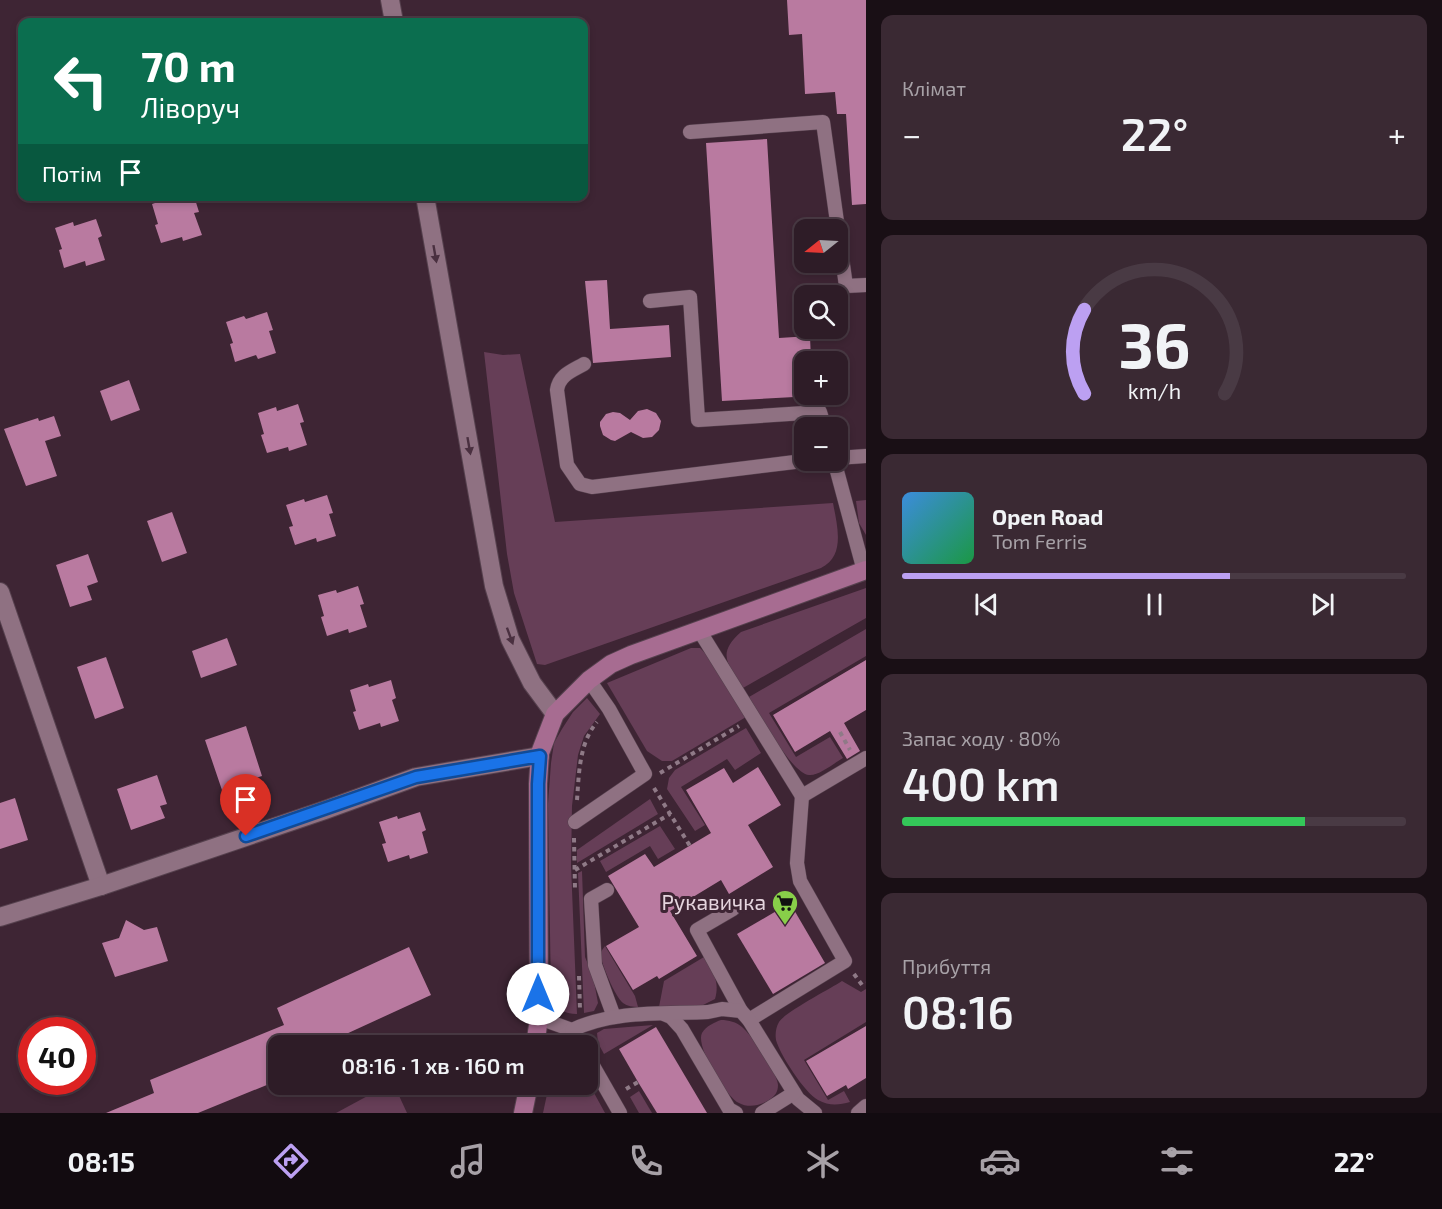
<!DOCTYPE html>
<html lang="uk">
<meta charset="utf-8">
<style>
body{margin:0;font-family:"Exo 2",sans-serif;background:#3a2933;color:#f1f3f6;height:100vh;display:flex;flex-direction:column;font-size:22px;white-space:nowrap}
*{box-sizing:border-box;margin:0}
p{font-size:20px;color:#a7a1a7}
.icon{flex:none;width:33px;height:33px;fill:none;stroke:currentColor;stroke-width:2;stroke-linecap:round;stroke-linejoin:round}
.map{position:relative;flex:1;overflow:hidden}
.panel{display:flex;flex-direction:column;gap:15px;padding:15px;background:#190f15;width:576px}
.panel>*{flex:none}
.banner{position:absolute;left:18px;top:18px;width:570px;height:183px;border-radius:12px;box-shadow:0 3px 9px #0003,0 0 0 2px #493a44;background:#0b6e4f;color:#fff;overflow:hidden}
.needle{width:39px;rotate:252deg}
.buttons{position:absolute;left:794px;top:219px;display:grid;gap:12px}
.buttons a{display:grid;place-items:center;width:54px;height:54px;border-radius:12px;background:#2e1c27;box-shadow:0 3px 9px #0003,0 0 0 2px #493a44;font-size:30px}
.speed{position:absolute;left:18px;top:1017px;display:flex;gap:12px;font-size:30px;font-weight:700;text-align:center}
.speed>*{display:grid;place-content:center;width:78px;height:78px;border-radius:50%;background:#2e1c27;box-shadow:0 3px 9px #0003,0 0 0 2px #493a44;line-height:1}
.speed .limit{border:9px solid #d22;background:#fff;color:#111}
.pin{position:absolute;display:grid;place-items:center;width:51px;height:51px;color:#fff;margin:-62px -26px;border-radius:50% 50% 50% 0;rotate:-45deg;box-shadow:0 0 6px #0007}
.pin .icon{rotate:45deg}
.me{position:absolute;width:66px;margin:-33px;rotate:0deg;stroke-linejoin:round;filter:drop-shadow(0 0 4px #0008)}
.turn{display:flex;align-items:center;gap:21px;height:126px;padding:0 24px;font-size:27px}
.turn .icon{width:78px;height:78px;stroke-width:2.5}
.turn b{display:block;font-size:42px;line-height:51px}
.then{display:flex;align-items:center;height:57px;padding:0 24px;background:#0003;gap:12px;font-size:22px}
.big{font-size:45px;font-weight:600;line-height:1.1}
.panel .tile{flex:1;display:flex;flex-direction:column;justify-content:center;gap:9px;min-width:0;padding:0 21px;border-radius:12px;background:#3a2933}
.panel .dial{align-items:center;gap:0}
.dial svg{height:156px;overflow:visible;fill:none;stroke:#493a44;stroke-width:7;stroke-linecap:round;text-anchor:middle}
.dial text{fill:#f1f3f6;stroke:none}
.song{display:flex;align-items:center;gap:18px}
.cover{width:72px;height:72px;border-radius:9px;background:linear-gradient(135deg,hsl(210 70% 55%),hsl(140 70% 35%))}
.played{height:6px;border-radius:3px;background:linear-gradient(90deg,#bca0f2 65%,#493a44 65%)}
.keys{display:flex;justify-content:space-around;direction:ltr}
.heat{display:flex;justify-content:space-between;align-items:center;font-size:33px;direction:ltr}
.charge{height:9px;border-radius:4px;background:linear-gradient(90deg,#34c759 80%,#493a44 0)}
.trip{position:absolute;left:268px;top:1035px;width:330px;height:60px;border-radius:12px;background:#2e1c27;box-shadow:0 3px 9px #0003,0 0 0 2px #493a44;font-weight:600;line-height:60px;text-align:center}
.tabs{display:flex;height:96px;justify-content:space-around;align-items:center;background:#120b10;color:#a7a1a7}
.tabs .icon{width:42px;height:42px}
.tabs .selected{color:#bca0f2}
.tabs b{font-size:27px;color:#f1f3f6}
main{display:flex;flex:1;min-height:0}
.map>svg:first-child{display:block}
.green{fill:#663e57}
.building{fill:#b97aa0}
.lines{fill:none;stroke-linecap:round;stroke-linejoin:round}
.lane-casing{stroke:#56414e;stroke-width:15}
.street-casing{stroke:#56414e;stroke-width:20}
.secondary-casing{stroke:#56414e;stroke-width:20}
.path{stroke:#8f7a87;stroke-width:4;stroke-dasharray:4.5 4.5;stroke-linecap:butt}
.lane{stroke:#8f7182;stroke-width:14}
.street{stroke:#8f7182;stroke-width:18}
.secondary{stroke:#a76c91;stroke-width:18}
.oneway{fill:#4a3040}
.route-casing{stroke:#114b97;stroke-width:15}
.route{stroke:#1a73e8;stroke-width:10}
.labels{text-anchor:middle;stroke-width:6;stroke-linejoin:round;paint-order:stroke}
.poi-label{font-size:21px;fill:#e5d5de;stroke:#3e2534;text-anchor:end}
</style>
<main>
<div class="map">
<svg width="866" height="1113" viewBox="0 0 866 1113">
<rect width="100%" height="100%" fill="#3e2534"/>
<!-- green -->
<g class="green">
<path d="M484,352l19,3 17,-1 35,168 278,-19c4,22 13,53 -12,65l-276,97 -8,-1 -23,-71 -7,-39z"/>
<polygon points="866,500 866,535 859,523 856,501"/>
<path d="M866,588v30l-123,70c-15,-24 -27,-34 -2,-56z"/>
<path d="M866,629v27l-97,57 27,44 34,-20 13,21c-9,5 -24,18 -34,17 -17,-1 -51,-62 -60,-78z"/>
<polygon points="691,648 700,648 708,656 746,717 672,761 662,761 647,751 607,683"/>
<path d="M587,698l13,16 -16,22 -6,19 -6,51 -1,59 6,149c-12,0 -23,-5 -26,-17l-3,-193 3,-41 3,-20 8,-14 11,-17z"/>
<polygon points="746,728 761,753 735,770 727,759 681,787 705,825 695,831 667,789 669,778 675,770"/>
<polygon points="650,799 658,814 577,863 577,850"/>
<polygon points="660,826 675,849 658,859 650,846 606,872 600,861"/>
<polygon points="582,871 585,957 593,976 598,1003 594,1011 584,1013 578,873"/>
<path d="M605,946l30,50 3,11c-5,0 -11,-1 -15,-4 -8,-6 -22,-40 -23,-50z"/>
<path d="M704,957c9,14 16,25 11,42l-12,6 -44,2 5,-26z"/>
<path d="M842,981l19,11 5,-3v33l-62,38 24,40 16,-9 6,11c-11,3 -21,4 -32,-2 -13,-7 -38,-45 -42,-60 -1,-6 0,-13 3,-18 6,-10 51,-33 63,-41z"/>
<path d="M721,1020c8,0 15,2 21,7 10,8 35,45 36,58 0,7 -3,11 -9,15 -9,6 -21,8 -30,3 -13,-6 -44,-57 -37,-70 4,-7 13,-11 19,-13z"/>
<polygon points="653,1025 604,1054 598,1043 597,1033 604,1029"/>
<polygon points="588,1082 605,1113 543,1113 549,1085 588,1084"/>
<polygon points="386,1086 395,1087 407,1113 336,1113"/>
<polygon points="639,1091 652,1113 639,1113 630,1097"/>
</g>
<!-- building -->
<g class="building">
<polygon points="787,0 866,0 866,204 852,205 846,114 837,114 835,92 805,94 802,34 789,35"/>
<polygon points="767,139 779,338 810,336 811,361 822,362 804,362 804,394 813,396 722,401 706,143"/>
<polygon points="185,196 194,196 199,212 194,213 202,235 183,241 182,237 161,243 155,225 158,224 152,204 170,198 171,201"/>
<polygon points="96,219 102,236 98,238 105,260 86,266 85,261 64,268 59,250 62,249 55,228 73,222 74,226"/>
<polygon points="607,280 610,329 669,325 671,357 593,363 585,281"/>
<polygon points="267,312 273,330 269,331 276,353 258,359 256,355 235,362 230,344 233,343 226,322 244,316 246,319"/>
<polygon points="837,363 844,367 846,375 843,381 837,384"/>
<polygon points="129,380 140,410 111,421 100,391"/>
<polygon points="298,404 304,422 300,423 307,445 289,451 288,447 267,453 261,435 264,434 258,413 276,407 277,411"/>
<polygon points="647,409 656,413 661,421 659,430 652,437 643,438 631,432 615,441 611,440 603,435 600,426 600,422 606,414 613,412 620,413 630,420 638,411"/>
<polygon points="54,416 61,436 45,441 57,476 26,486 4,429 38,418 39,421"/>
<polygon points="327,495 333,513 329,514 336,536 317,542 316,538 295,545 289,527 293,526 286,505 304,499 305,502"/>
<polygon points="172,512 187,553 162,562 147,521"/>
<polygon points="88,554 98,582 87,586 92,600 70,607 56,565"/>
<polygon points="358,586 364,604 360,605 367,627 349,633 348,629 327,636 321,617 324,616 318,595 336,590 337,593"/>
<polygon points="227,638 237,665 201,678 192,651"/>
<polygon points="106,657 124,708 95,719 77,667"/>
<polygon points="866,660 866,710 844,723 860,751 847,759 830,731 795,752 773,715"/>
<polygon points="391,680 396,698 392,700 399,721 381,727 380,723 359,730 353,712 356,711 350,690 368,684 369,687"/>
<polygon points="246,726 262,776 243,782 245,789 224,796 205,740"/>
<polygon points="758,767 781,805 748,825 773,867 729,894 721,880 670,911 697,956 659,979 657,976 633,990 606,946 639,927 608,876 645,854 654,867 711,833 686,790 724,768 733,783"/>
<polygon points="157,775 167,804 160,806 165,818 131,830 117,789"/>
<polygon points="15,798 28,840 0,849 0,803"/>
<polygon points="420,812 426,830 422,832 428,853 410,859 409,855 388,862 382,844 386,843 379,822 397,816 398,819"/>
<polygon points="790,903 825,963 773,994 737,934"/>
<polygon points="126,920 144,930 157,927 168,961 115,977 102,943 119,938"/>
<polygon points="409,947 431,995 320,1046 279,1046 279,1080 198,1113 106,1113 154,1093 150,1080 284,1025 277,1008"/>
<polygon points="866,1026 866,1078 848,1089 846,1085 827,1096 806,1061"/>
<polygon points="656,1027 707,1113 657,1113 638,1082 619,1049"/>
</g>
<g class="lines">
<!-- lane casing -->
<g class="lane-casing">
<g id="lane">
<polyline points="690,132 823,122 846,286 866,285"/>
<polyline points="650,301 690,297 698,420 820,412 825,428"/>
<path d="M584,364c-12,7 -25,11 -27,26l10,75 13,19 12,3 219,-27"/>
<polyline points="837,458 866,456"/>
<polyline points="834,460 864,571"/>
<polyline points="699,630 802,796 866,758"/>
<polyline points="575,822 645,774 609,709 589,680"/>
<polyline points="607,890 591,899 595,965 614,1017"/>
<polyline points="733,909 697,930 741,1011"/>
<polyline points="664,1014 671,1017 682,1029 729,1109 736,1113"/>
<polyline points="539,1018 572,1030 581,1046"/>
<polyline points="749,1020 845,961 800,881 797,863 802,796"/>
<path d="M572,1030c42,-20 90,-16 136,-18l14,-3 19,2 8,9 49,79 17,14"/>
<polyline points="588,1057 620,1113"/>
<polyline points="762,1113 794,1093"/>
<polyline points="858,1113 866,1106"/>
</g>
</g>
<!-- street casing -->
<g class="street-casing">
<g id="street">
<polyline points="390,0 394,22"/>
<polyline points="425,196 494,586 510,639 532,683 555,714"/>
<polyline points="0,592 101,886"/>
<polyline points="0,917 101,886 325,810 416,777 540,756"/>
</g>
</g>
<!-- secondary casing -->
<g class="secondary-casing">
<g id="secondary">
<polyline points="535,1046 539,1018 538,784 540,753 555,714 589,680 611,664 631,655 866,570"/>
<polyline points="523,1113 529,1084"/>
</g>
</g>
<!-- path -->
<g class="path">
<polyline points="840,732 850,750"/>
<polyline points="660,773 739,726"/>
<polyline points="654,788 690,846"/>
<path d="M577,800c2,-26 2,-57 20,-78"/>
<polyline points="574,838 575,890"/>
<polyline points="575,870 670,814"/>
<polyline points="854,974 862,985 866,983"/>
<polyline points="579,976 580,1010"/>
<polyline points="626,1089 638,1082"/>
</g>
<!-- lane -->
<use href="#lane" class="lane"/>
<!-- street -->
<use href="#street" class="street"/>
<!-- secondary -->
<use href="#secondary" class="secondary"/>
</g>
<!-- one-way arrows -->
<defs><path id="oneway-solid" d="M-6-.8H1V-3.2L6.5 0L1 3.2V.8H-6Z" transform="scale(1.5)"/></defs>
<g class="oneway">
<use href="#oneway-solid" transform="translate(435 254) rotate(80)"/>
<use href="#oneway-solid" transform="translate(469 446) rotate(80)"/>
<use href="#oneway-solid" transform="translate(510 636) rotate(70)"/>
</g>
<g class="lines">
<!-- route casing -->
<g class="route-casing">
<polyline id="route" points="246,836 416,777 540,756 538,784 538,994"/>
</g>
<!-- route -->
<use href="#route" class="route"/>
</g>
<!-- icons -->
<defs>
<g id="supermarket-pin" transform="scale(1.35)"><path d="M0 17L-7.5 6A9.5 9.5 0 1 1 7.5 6Z" fill="#88cf49" stroke="#3e2534"/><path d="M-6-5.5h2.5l.6 2H6L4.5 2H-2.5L-4.4-4H-6ZM-1.5 3.2a1.3 1.3 0 1 0 .1 0ZM3 3.2a1.3 1.3 0 1 0 .1 0Z" fill="#111"/></g>
</defs>
<g fill-rule="evenodd">
<use href="#supermarket-pin" x="785" y="903"/>
</g>
<g class="labels">
<!-- poi labels -->
<g class="poi-label">
<text x="766" y="910">Рукавичка</text>
</g>
</g>
</svg>
<div class="buttons">
<a><svg class="needle" viewBox="-14 -14 28 28"><path d="M0-13l5 13h-10z" fill="#e53935"/><path d="M0 13l5-13h-10z" fill="#a7a1a7"/></svg></a>
<a><svg class="icon" aria-label="search" viewBox="0 0 24 24"><circle cx="10" cy="10" r="6"/><path d="M15 15l6 6"/></svg></a>
<a>+</a>
<a>−</a>
</div>
<div class="speed"><div class="limit">40</div></div>
<div class="pin" style="left:246px;top:836px;background:#d93025"><svg class="icon" aria-label="arrive" viewBox="0 0 24 24"><path d="M6 21V4h12l-3 4 3 4H6"/></svg></div>
<svg class="me" style="left:538px;top:994px" viewBox="-20 -20 40 40"><circle r="19" fill="#fff"/><path d="M0-13L10 11 0 6-10 11z" fill="#1a73e8"/></svg>
<div class="trip">08:16 · 1 хв · 160 m</div>
<div class="banner">
<div class="turn"><svg class="icon" aria-label="left" viewBox="0 0 24 24"><path d="M17 20v-9H6M10 6l-5 5 5 5"/></svg><div><b>70 m</b>Ліворуч</div></div>
<div class="then">Потім<svg class="icon" aria-label="arrive" viewBox="0 0 24 24"><path d="M6 21V4h12l-3 4 3 4H6"/></svg></div>
</div>
</div>
<section class="panel">
<div class="tile"><p>Клімат</p>
<div class="heat"><a>−</a><b class="big">22°</b><a>+</a></div>
</div>
<div class="tile dial"><svg viewBox="0 0 100 80">
<path d="M14 69A42 42 0 1 1 86 69"/>
<path d="M14 69A42 42 0 0 1 14 26" stroke="#bca0f2"/>
<text x="50" y="56" font-size="32" font-weight="700">36</text>
<text x="50" y="72" font-size="11">km/h</text>
</svg></div>
<div class="tile">
<div class="song"><i class="cover"></i><div><b>Open Road</b><p>Tom Ferris</p></div></div>
<div class="played"></div>
<div class="keys"><svg class="icon" aria-label="previous" viewBox="0 0 24 24"><path d="M18 5L8 12l10 7zM5 5v14"/></svg><svg class="icon" aria-label="pause" viewBox="0 0 24 24"><path d="M8 5v14M16 5v14"/></svg><svg class="icon" aria-label="next" viewBox="0 0 24 24"><path d="M6 5l10 7-10 7zM19 5v14"/></svg></div>
</div>
<div class="tile"><p>Запас ходу · 80%</p><b class="big">400 km</b><div class="charge"></div></div>
<div class="tile"><p>Прибуття</p><b class="big">08:16</b></div>
</section>
</main>
<nav class="tabs">
<b>08:15</b>
<svg class="icon selected" aria-label="directions" viewBox="0 0 24 24"><path d="M12 3l9 9-9 9-9-9zM9 14v-3h6M13 9l2 2-2 2"/></svg>
<svg class="icon" aria-label="music" viewBox="0 0 24 24"><path d="M9 18V5l10-2v13"/><circle cx="6" cy="18" r="3"/><circle cx="16" cy="16" r="3"/></svg>
<svg class="icon" aria-label="phone" viewBox="0 0 24 24"><path d="M5 4h4l2 5-3 2q2 4 5 5l2-3 5 2v4C11 20 4 13 5 4z"/></svg>
<svg class="icon" aria-label="climate" viewBox="0 0 24 24"><path d="M12 3v18M4 7l16 10M4 17L20 7"/></svg>
<svg class="icon" aria-label="car" viewBox="0 0 24 24"><path d="M5 17H2v-5l4-1 3-4h7l3 4 3 1v5h-3M9 17h6M6 11h13"/><circle cx="7" cy="17" r="2"/><circle cx="17" cy="17" r="2"/></svg>
<svg class="icon" aria-label="filters" viewBox="0 0 24 24"><path d="M4 7h16M4 17h16"/><circle cx="9" cy="7" r="2"/><circle cx="15" cy="17" r="2"/></svg>
<b>22°</b>
</nav>
